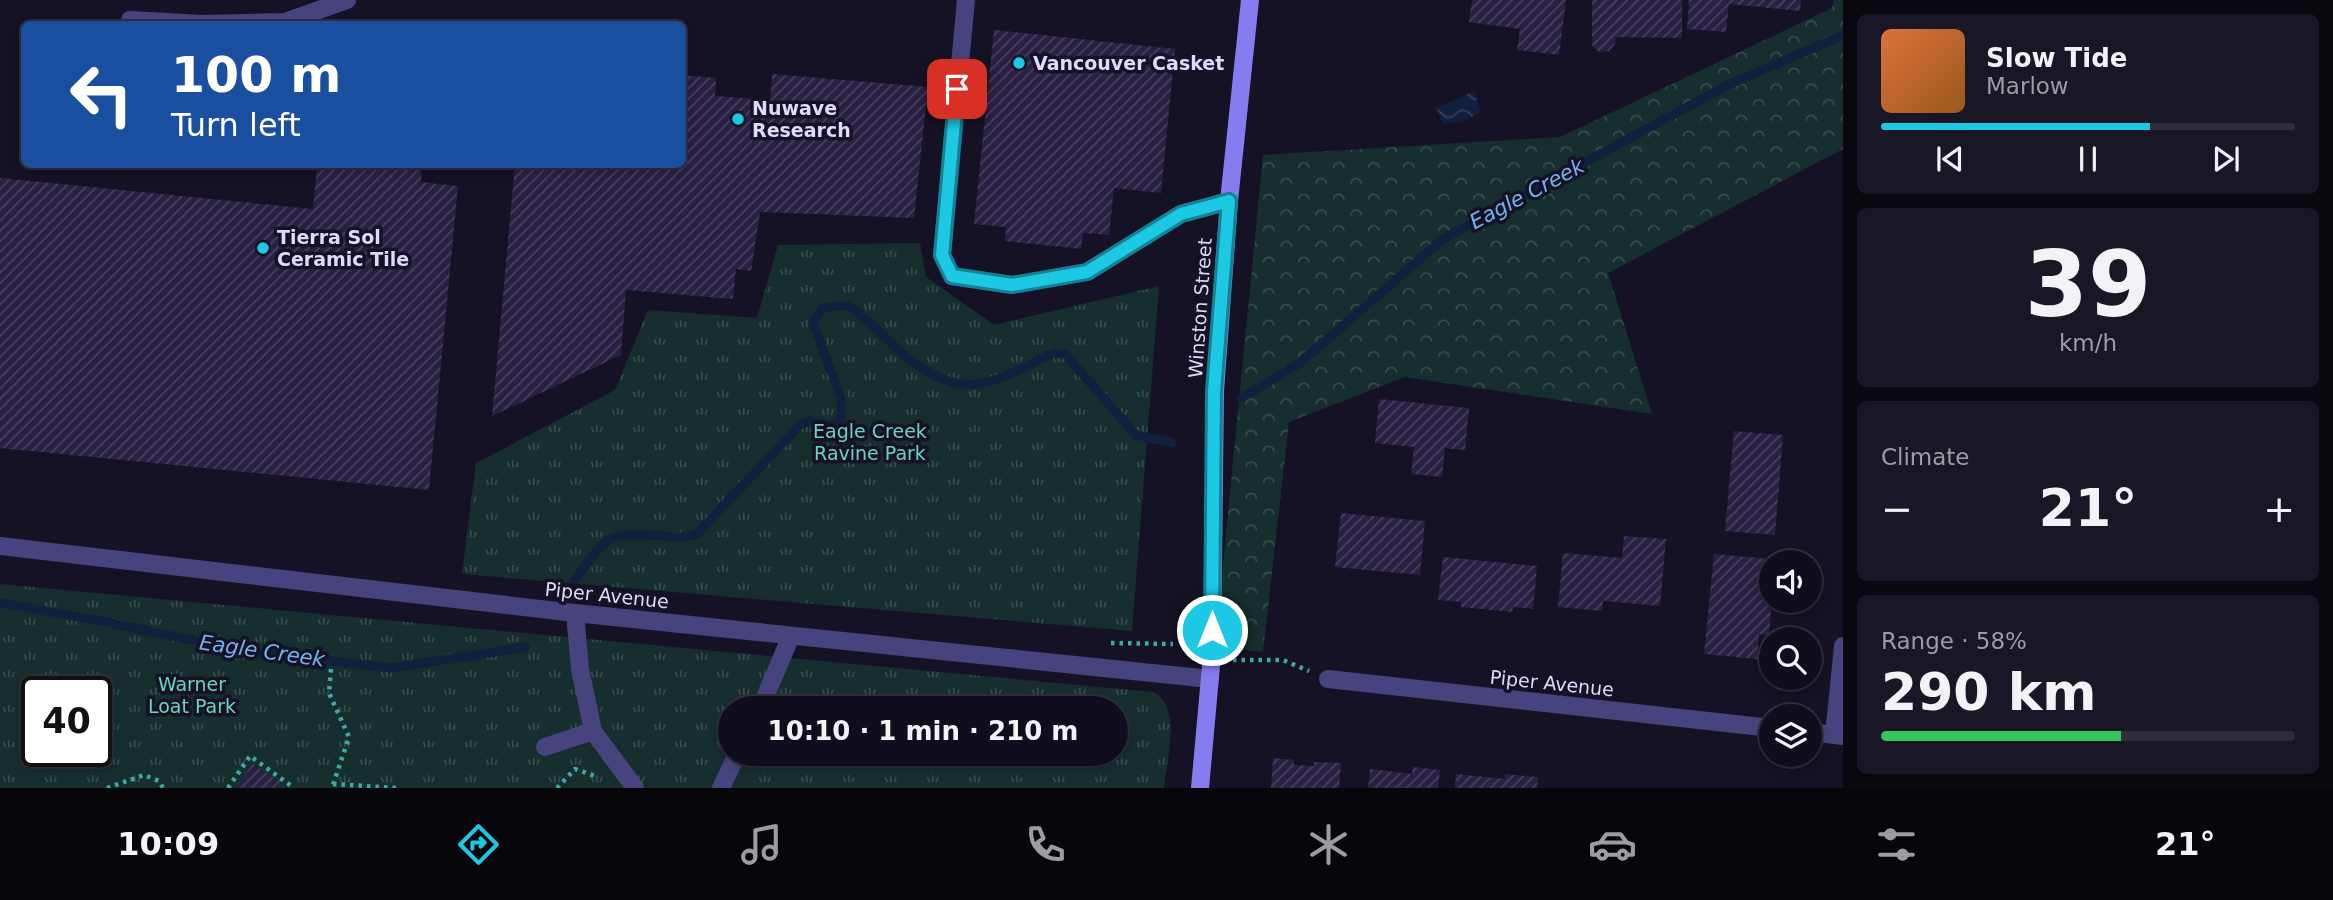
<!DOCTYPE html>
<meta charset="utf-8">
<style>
body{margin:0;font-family:"DejaVu Sans",sans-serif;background:#191725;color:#f1f3f6;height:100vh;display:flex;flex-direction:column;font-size:26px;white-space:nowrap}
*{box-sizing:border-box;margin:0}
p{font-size:23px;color:#9c9ca3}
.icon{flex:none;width:38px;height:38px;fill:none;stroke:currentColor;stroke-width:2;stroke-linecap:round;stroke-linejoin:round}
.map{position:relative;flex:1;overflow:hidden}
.drawer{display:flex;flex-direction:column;gap:14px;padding:14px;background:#09080f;width:490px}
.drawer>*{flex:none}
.hud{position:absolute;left:21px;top:21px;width:665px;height:147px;border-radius:10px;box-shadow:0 4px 10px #0003,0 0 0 2px #302e3b;background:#1a4fa0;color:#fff;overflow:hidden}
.tools{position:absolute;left:1759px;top:550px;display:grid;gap:14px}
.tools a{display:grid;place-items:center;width:63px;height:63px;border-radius:50%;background:#100e1c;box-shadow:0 4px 10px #0003,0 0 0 2px #302e3b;font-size:35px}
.speed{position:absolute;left:21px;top:676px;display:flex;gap:14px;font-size:35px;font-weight:700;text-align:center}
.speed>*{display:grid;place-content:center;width:91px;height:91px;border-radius:50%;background:#100e1c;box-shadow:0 4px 10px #0003,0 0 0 2px #302e3b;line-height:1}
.speed .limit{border:4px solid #111;border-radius:10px;background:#fff;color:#111}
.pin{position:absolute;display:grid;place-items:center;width:60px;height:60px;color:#fff;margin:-30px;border-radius:14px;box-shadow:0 4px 10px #0006}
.me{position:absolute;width:77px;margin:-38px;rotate:0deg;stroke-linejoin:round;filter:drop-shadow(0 0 5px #0008)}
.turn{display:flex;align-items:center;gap:24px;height:147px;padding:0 35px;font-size:32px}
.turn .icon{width:91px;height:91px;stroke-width:2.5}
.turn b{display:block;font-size:49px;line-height:60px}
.big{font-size:52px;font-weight:800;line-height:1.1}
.drawer .card{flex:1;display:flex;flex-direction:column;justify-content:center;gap:10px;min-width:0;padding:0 24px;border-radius:10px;background:#191725}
.drawer .dial{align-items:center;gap:0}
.dial b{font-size:91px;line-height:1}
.song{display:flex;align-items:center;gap:21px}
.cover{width:84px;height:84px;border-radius:10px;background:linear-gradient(135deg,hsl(20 70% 55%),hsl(30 70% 35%))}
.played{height:7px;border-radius:4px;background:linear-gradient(90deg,#1dc8e4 65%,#302e3b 65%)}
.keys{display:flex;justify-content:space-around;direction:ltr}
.heat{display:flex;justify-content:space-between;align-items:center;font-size:38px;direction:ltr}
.charge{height:10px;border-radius:5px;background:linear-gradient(90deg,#34c759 58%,#302e3b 0)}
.trip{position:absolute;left:718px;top:696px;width:410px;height:70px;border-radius:35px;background:#100e1c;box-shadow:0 4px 10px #0003,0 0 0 2px #302e3b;font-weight:800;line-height:70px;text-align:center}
.dock{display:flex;height:112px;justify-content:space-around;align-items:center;background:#06060b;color:#9c9ca3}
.dock .icon{width:49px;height:49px}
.dock .current{color:#1dc8e4}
.dock b{font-size:32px;color:#f1f3f6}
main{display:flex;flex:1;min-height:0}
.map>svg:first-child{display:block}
.forest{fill:url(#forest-crowns)}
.park{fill:url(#park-tufts);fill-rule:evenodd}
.water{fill:url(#water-waves)}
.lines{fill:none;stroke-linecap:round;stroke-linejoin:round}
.stream{stroke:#11203f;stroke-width:9}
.building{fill:url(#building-hatch)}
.path{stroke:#3eaaa8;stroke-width:4.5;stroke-dasharray:3.5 5;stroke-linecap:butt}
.lane{stroke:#47437e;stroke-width:18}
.street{stroke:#47437e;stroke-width:18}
.secondary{stroke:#847cef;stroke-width:18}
.route-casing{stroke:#138294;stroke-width:18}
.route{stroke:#1dc8e4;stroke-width:12}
.poi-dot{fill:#1dc8e4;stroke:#161225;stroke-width:2.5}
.labels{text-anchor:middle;stroke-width:7;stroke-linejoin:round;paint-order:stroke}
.poi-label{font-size:19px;font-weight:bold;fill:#dfdafb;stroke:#161225;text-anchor:start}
.street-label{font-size:19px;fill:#dfdafb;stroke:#161225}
.park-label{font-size:19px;fill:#6ed3bd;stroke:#161225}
.water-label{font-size:21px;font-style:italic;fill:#74b1ee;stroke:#161225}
</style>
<main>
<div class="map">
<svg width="1843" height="788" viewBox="0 0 1843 788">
<defs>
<pattern id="forest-crowns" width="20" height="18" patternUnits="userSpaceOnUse" patternTransform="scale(1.75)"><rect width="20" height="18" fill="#162e2e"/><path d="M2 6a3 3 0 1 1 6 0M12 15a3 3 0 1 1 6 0" fill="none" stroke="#374c4d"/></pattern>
<pattern id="park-tufts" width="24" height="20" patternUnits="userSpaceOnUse" patternTransform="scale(1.75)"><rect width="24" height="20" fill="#162e2e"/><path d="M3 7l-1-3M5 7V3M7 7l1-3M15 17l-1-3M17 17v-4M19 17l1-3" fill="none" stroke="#374c4d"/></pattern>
<pattern id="water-waves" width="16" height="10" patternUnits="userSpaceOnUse" patternTransform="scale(1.75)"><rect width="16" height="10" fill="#11203f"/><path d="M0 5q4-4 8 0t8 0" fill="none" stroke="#33405c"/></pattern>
<pattern id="building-hatch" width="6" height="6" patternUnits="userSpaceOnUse" patternTransform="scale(1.75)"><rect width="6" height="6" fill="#292043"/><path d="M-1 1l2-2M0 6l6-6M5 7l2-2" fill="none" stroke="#48405f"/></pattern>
</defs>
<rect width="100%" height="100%" fill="#161225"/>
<!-- forest -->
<polygon class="forest" points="1834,0 1843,0 1843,149 1608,273 1652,414 1405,377 1289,422 1263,652 1215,646 1263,155 1560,137 1832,8"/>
<!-- park -->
<g class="park">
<polygon points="920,243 926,277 994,325 1159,286 1132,631 462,574 476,463 615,390 648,310 757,318 778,245"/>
<path d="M0,584l1153,108c30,14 13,69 11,96h-1164zM37,691h59v60h-59zM730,709h385v45h-385z"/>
</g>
<!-- water -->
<polygon class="water" points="1475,91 1480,112 1463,122 1443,124 1436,108"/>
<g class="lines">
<!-- stream -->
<g class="stream">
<polyline points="1241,398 1300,363 1443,239 1728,85 1843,35"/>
<path d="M575,580c33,-46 32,-48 89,-44 12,1 21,2 33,-2l103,-109 10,-4 22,5 9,-5v-24l-28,-74 10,-15 25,-3c40,29 80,90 136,78 23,-5 48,-20 70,-30l11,1 71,81 36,8"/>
<polyline points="0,603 102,621 247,652 392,668 525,647"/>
</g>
</g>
<!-- building -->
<g class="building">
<polygon points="1472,0 1566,0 1559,55 1517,50 1520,29 1469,22"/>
<polygon points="1592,0 1682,0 1682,38 1615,37 1615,44 1609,51 1599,52 1592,45"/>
<polygon points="1689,0 1801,0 1800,11 1729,4 1726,32 1687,29"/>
<polygon points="994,30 1175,49 1161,193 1114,188 1109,235 1083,233 1081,249 1005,241 1006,227 974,224"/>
<polygon points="772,74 928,87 914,218 760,212 751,271 736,269 733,299 626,290 621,355 492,416 515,164 682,164 682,75 716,78 715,96 770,100"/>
<polygon points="357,164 422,164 421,182 458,186 429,490 0,448 0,178 313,209 317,166 356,170"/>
<polygon points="1379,399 1469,408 1465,450 1445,448 1442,477 1411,474 1414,447 1375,443"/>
<polygon points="1734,431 1783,435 1775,535 1725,531"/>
<polygon points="1341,513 1425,521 1420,575 1335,567"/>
<polygon points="1624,536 1666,539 1660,606 1603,601 1602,611 1558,607 1563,553 1622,558"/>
<polygon points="1714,554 1771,559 1772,600 1769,635 1759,634 1757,659 1704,654"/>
<polygon points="1443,557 1537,566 1533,609 1513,607 1512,612 1461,607 1461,602 1438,600"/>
<polygon points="1273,758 1294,760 1294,765 1314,766 1314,762 1341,763 1339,788 1271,788"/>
<polygon points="252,764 282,783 279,788 237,788"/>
<polygon points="1413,767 1440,770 1438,788 1368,788 1370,769 1412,774"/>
<polygon points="1456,774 1505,779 1505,774 1538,777 1537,788 1455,788"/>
</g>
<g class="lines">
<!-- path -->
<g class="path">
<polyline points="1111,643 1173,644"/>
<polyline points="1233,660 1283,660 1309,671"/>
<polyline points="331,669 329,693 349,737 332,788"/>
<polyline points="333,784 396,788"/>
<polyline points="107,788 144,775 159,781 163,788"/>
<polyline points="228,788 250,756 294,788"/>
<polyline points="557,788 575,769 595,776"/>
</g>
<!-- lane -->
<g class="lane">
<polyline points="966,0 942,255 952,276 1012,285 1087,272 1181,214 1229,201"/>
<polyline points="575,613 580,669 593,731 635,788"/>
<polyline points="760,709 791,636"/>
<polyline points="545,747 593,731"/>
<polyline points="721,788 737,754"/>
</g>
<!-- street -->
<g class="street">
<polyline points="130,20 202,24 285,22 347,0"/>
<polyline points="0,546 575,613 1210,679"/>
<polyline points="1328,679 1771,728"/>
<polyline points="1810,732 1843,736"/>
<polyline points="1834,735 1843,646"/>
</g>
<!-- secondary -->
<polyline class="secondary" points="1200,788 1212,655 1215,391 1229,201 1250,0"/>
</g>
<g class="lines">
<!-- route casing -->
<g class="route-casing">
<polyline id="route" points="957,89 942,255 952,276 1012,285 1087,272 1181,214 1229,201 1214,391 1212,630"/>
</g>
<!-- route -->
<use href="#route" class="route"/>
</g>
<!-- markers -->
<g class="poi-dot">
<circle cx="1019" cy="63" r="7"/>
<circle cx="738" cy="119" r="7"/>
<circle cx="263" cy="248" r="7"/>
</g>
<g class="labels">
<!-- poi labels -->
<g class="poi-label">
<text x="1033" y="70">Vancouver Casket</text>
<text x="752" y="115">Nuwave<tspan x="752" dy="22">Research</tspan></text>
<text x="277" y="244">Tierra Sol<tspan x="277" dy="22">Ceramic Tile</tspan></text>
</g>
<!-- street labels -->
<g class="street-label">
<text transform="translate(1200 308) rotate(-86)" y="7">Winston Street</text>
<text transform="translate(607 595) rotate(6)" y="7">Piper Avenue</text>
<text transform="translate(1552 683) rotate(6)" y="7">Piper Avenue</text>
</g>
<!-- park labels -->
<g class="park-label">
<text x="870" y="438">Eagle Creek<tspan x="870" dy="22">Ravine Park</tspan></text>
<text x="192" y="691">Warner<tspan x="192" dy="22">Loat Park</tspan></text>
</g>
<!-- water labels -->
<g class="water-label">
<text transform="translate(1527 194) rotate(-28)" y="7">Eagle Creek</text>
<text transform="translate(262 651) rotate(8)" y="7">Eagle Creek</text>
</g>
</g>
</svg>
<div class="tools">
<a><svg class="icon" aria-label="sound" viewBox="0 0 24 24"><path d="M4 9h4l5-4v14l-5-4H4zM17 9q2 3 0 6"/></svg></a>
<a><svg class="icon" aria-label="search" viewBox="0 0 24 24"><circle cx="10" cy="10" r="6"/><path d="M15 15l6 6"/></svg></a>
<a><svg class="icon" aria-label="layers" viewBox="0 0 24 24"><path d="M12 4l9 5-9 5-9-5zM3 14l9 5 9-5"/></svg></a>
</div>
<div class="speed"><div class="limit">40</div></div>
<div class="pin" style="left:957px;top:89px;background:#d93025"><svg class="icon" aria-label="arrive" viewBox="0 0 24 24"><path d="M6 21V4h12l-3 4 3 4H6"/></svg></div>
<svg class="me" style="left:1212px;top:630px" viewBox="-20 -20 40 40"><circle r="17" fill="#1dc8e4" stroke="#fff" stroke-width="3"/><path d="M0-11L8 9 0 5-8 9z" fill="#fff"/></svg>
<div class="trip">10:10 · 1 min · 210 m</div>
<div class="hud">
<div class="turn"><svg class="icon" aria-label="left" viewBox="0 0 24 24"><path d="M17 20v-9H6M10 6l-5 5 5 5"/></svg><div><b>100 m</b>Turn left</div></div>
</div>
</div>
<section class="drawer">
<div class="card">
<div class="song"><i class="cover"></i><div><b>Slow Tide</b><p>Marlow</p></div></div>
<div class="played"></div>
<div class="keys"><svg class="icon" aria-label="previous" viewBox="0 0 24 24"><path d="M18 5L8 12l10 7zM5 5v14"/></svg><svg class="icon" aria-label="pause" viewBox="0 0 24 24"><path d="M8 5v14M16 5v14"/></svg><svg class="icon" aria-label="next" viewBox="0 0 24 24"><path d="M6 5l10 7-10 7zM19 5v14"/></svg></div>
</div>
<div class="card dial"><b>39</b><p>km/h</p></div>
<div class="card"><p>Climate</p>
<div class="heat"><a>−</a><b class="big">21°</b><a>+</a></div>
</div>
<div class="card"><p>Range · 58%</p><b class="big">290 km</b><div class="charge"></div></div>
</section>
</main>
<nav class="dock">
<b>10:09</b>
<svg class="icon current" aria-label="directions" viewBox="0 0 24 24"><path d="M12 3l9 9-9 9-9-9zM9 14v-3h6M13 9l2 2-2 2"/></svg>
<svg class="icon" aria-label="music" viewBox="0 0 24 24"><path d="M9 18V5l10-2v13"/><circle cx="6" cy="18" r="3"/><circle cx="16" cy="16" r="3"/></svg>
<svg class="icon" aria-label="phone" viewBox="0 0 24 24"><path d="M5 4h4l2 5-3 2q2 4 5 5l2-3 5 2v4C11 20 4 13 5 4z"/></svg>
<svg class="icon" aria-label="climate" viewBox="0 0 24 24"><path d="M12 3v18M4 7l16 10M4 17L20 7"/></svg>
<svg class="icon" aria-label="car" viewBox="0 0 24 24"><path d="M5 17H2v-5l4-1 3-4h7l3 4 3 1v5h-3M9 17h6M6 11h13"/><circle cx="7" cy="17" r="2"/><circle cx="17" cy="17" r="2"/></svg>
<svg class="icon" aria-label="filters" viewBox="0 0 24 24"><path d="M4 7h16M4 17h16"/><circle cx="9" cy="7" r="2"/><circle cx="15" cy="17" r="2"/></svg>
<b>21°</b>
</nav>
